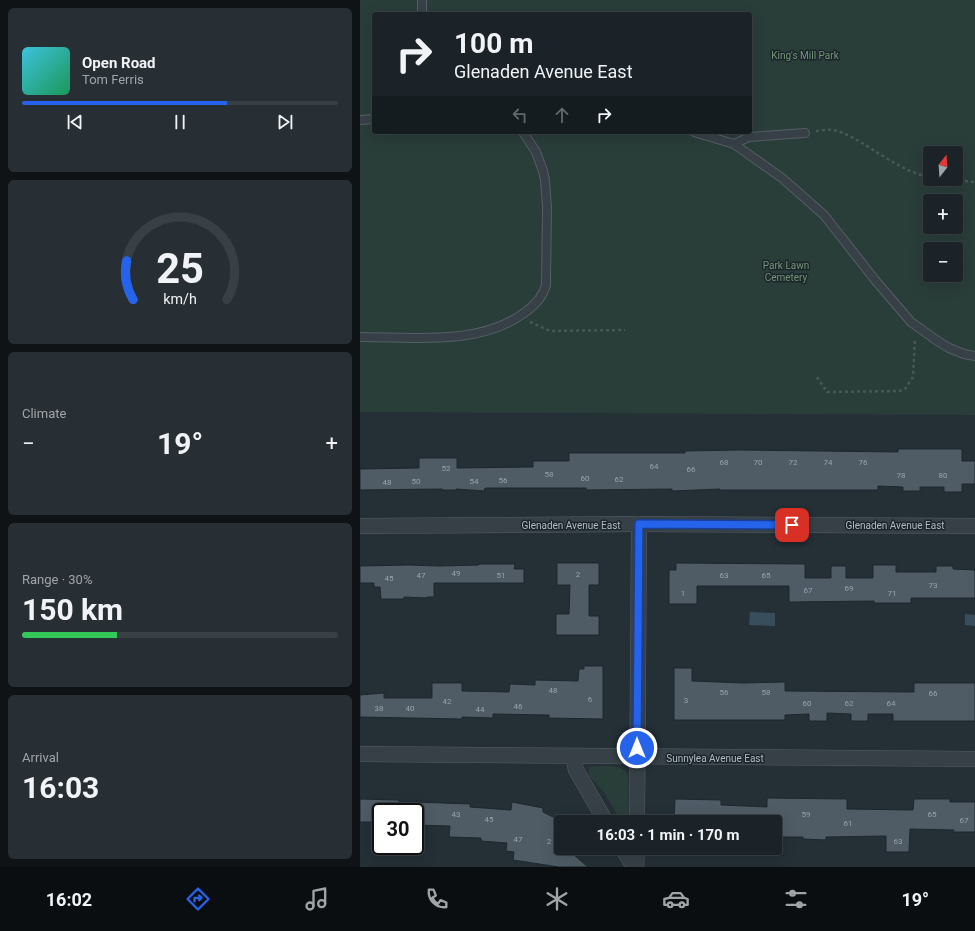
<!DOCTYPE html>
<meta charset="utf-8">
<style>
body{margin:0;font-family:Roboto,sans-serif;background:#282f34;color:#f1f3f6;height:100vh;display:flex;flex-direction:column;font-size:15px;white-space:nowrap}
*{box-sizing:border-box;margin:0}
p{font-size:13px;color:#a0a4a8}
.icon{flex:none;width:22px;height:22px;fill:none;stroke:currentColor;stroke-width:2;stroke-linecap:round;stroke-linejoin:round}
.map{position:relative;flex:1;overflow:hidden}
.panel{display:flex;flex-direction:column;gap:8px;padding:8px;background:#0f1316;width:360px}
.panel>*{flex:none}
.top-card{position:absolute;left:12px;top:12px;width:380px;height:122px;border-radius:4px;box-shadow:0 4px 16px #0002,0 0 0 1px #394045;background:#1b2328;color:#f1f3f6;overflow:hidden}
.needle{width:26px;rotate:17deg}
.buttons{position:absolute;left:563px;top:146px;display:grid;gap:8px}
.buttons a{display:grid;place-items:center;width:40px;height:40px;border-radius:4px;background:#1b2328;box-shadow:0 4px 16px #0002,0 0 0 1px #394045;font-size:20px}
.speed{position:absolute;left:12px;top:803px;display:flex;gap:8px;font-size:20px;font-weight:700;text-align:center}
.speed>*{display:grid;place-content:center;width:52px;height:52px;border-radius:50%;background:#1b2328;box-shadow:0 4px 16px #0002,0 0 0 1px #394045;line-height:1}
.speed .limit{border:2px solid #111;border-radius:6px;background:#fff;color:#111}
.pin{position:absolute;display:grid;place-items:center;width:34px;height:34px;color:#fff;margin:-17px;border-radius:8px;box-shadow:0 2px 6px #0006}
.me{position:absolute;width:44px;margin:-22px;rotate:0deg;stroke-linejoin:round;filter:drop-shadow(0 0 3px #0008)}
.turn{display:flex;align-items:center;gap:14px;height:84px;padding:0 16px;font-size:18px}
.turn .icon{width:52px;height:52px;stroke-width:2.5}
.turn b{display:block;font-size:28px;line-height:34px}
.lanes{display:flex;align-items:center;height:38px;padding:0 16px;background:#0003;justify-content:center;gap:20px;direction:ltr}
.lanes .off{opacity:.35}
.big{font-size:30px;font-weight:700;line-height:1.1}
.panel .tile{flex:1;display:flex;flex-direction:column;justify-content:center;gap:6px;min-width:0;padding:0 14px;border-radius:6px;background:#282f34}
.panel .dial{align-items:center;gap:0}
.dial svg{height:104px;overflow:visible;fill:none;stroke:#394045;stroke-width:7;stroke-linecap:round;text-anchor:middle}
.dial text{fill:#f1f3f6;stroke:none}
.song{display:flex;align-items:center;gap:12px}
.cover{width:48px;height:48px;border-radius:6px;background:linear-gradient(135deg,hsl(190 70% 55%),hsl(150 70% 35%))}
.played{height:4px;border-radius:2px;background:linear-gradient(90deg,#2563eb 65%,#394045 65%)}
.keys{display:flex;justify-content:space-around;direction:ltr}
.heat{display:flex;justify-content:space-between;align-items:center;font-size:22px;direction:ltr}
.charge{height:6px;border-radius:3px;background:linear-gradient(90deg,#34c759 30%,#394045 0)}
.trip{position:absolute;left:194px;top:815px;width:228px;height:40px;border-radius:4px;background:#1b2328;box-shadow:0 4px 16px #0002,0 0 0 1px #394045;font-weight:700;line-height:40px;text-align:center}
.tab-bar{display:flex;height:64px;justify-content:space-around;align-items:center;background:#0b0e10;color:#a0a4a8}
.tab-bar .icon{width:28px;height:28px}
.tab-bar .active{color:#2563eb}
.tab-bar b{font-size:18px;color:#f1f3f6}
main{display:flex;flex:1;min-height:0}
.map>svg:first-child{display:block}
.green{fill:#293d39;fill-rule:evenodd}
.water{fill:#394e5c}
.building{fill:#4f5c65;stroke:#1e272e}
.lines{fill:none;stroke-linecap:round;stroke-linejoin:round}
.service-casing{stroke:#555e65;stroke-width:10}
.minor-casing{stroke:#555e65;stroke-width:16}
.path{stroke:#475957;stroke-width:2.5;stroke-dasharray:3 3;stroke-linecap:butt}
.service{stroke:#374047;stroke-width:8}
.minor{stroke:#374047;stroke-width:15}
.route-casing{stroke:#184099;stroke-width:10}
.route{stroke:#2563eb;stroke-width:7}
.labels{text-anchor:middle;stroke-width:3;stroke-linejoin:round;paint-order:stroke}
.number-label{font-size:8px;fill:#99a3ac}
.park-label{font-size:10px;fill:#739675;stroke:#1c252c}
.street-label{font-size:10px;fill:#b2bbc3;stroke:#1c252c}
</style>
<main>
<section class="panel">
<div class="tile">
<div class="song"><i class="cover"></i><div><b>Open Road</b><p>Tom Ferris</p></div></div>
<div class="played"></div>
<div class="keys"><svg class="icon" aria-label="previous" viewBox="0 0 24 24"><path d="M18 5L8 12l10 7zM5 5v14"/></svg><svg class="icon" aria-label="pause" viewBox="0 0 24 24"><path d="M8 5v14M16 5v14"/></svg><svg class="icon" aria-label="next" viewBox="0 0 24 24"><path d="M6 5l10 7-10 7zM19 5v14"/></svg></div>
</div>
<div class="tile dial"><svg viewBox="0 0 100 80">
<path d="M14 69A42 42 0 1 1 86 69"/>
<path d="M14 69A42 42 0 0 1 9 39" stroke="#2563eb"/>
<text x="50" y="56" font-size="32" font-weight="700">25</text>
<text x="50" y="72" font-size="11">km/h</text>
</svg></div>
<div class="tile"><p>Climate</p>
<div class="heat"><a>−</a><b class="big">19°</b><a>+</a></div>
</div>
<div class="tile"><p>Range · 30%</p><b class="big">150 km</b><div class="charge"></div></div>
<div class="tile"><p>Arrival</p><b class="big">16:03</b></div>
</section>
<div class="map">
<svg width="615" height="867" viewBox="0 0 615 867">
<rect width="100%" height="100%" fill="#242f36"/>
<!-- green -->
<g class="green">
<path d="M0,0h615v415l-615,-3zM14,14h376v118h-376zM570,153h26v26h-26zM570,201h26v26h-26zM570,249h26v26h-26z"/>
<path d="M233,766c11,1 30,-3 35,9l1,47h-8l-17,-30 -15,-16v-8z"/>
</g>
<!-- water -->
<g class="water">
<polygon points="390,612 415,613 415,626 389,625"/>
<polygon points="605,614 615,615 615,626 605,625"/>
</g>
<!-- building -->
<g class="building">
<polygon points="538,449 602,449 602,461 615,461 615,484 602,484 602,492 584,492 584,487 560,487 560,491 543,491 543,487 518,486 518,490 360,490 360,489 312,491 312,489 226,490 226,488 126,488 124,489 125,491 96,489 96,490 82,490 82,489 0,490 0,469 59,468 59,458 97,458 97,468 173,467 173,461 209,461 209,453 325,453 325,451 379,450 538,452"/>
<polygon points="197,563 239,563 239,585 229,585 229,616 239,616 239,635 196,635 196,614 209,614 210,585 197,585"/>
<polygon points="316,563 445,564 445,578 471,578 471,566 486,566 486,578 513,578 513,565 536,565 536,572 576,572 576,566 593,566 593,569 614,570 615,571 615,598 551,598 551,603 514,603 514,601 429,602 429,586 337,586 337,604 309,604 309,570 316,570"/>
<polygon points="119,564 155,564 154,569 164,569 164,583 74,583 74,597 67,597 67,598 44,597 44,599 21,599 20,587 14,587 14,583 0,583 0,566 49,565 79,566 119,565"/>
<polygon points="224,666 243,666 243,719 189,718 189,715 133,714 133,718 102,717 102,719 0,717 0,695 24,693 24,698 72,698 72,683 102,683 102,691 149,692 150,684 175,685 175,680 218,681 219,669 224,669"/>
<polygon points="314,668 332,668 332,681 383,683 425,682 425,691 554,692 554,683 615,683 615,721 533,721 533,714 508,714 508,721 491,721 491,714 467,713 467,721 449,721 449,714 425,715 425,720 314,720"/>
<polygon points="407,798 487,799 487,809 553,810 554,799 590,799 590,802 615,802 615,832 593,832 594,830 550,829 549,852 526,852 526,836 466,837 466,840 443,839 443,837 415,837 415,822 314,822 315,799 361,800 361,805 407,807"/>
<polygon points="0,799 39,800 39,812 21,812 21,822 0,822"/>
<polygon points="55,802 110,804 110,807 151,810 152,802 183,808 183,812 199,820 196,825 201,827 201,848 206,848 228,867 199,867 153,860 154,852 146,851 147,843 121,841 121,838 89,837 90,826 55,825"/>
</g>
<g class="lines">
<!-- service casing -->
<g class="service-casing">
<g id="service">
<polyline points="62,14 62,0"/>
<polyline points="0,120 14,119"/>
<polyline points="334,132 374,144 422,178 464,215 515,280 551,322 576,340 589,348 604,354 615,356"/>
<polyline points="374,144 389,137 445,133"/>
<path d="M0,337c52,0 120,9 164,-24 10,-7 19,-16 22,-28l1,-78 -2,-27 -2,-9 -7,-19 -13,-20"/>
</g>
</g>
<!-- minor casing -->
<g class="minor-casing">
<g id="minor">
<polyline points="0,526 279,524 615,526"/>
<polyline points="0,754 615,759"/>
<polyline points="213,757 216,770 246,822"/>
<polyline points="277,822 279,524"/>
<polyline points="262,848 274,867"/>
<polyline points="276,867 277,848"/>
</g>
</g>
<!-- path -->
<g class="path">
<path d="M456,131c5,0 11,-2 16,-1 8,1 16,5 23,9 24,13 47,33 75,38"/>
<polyline points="581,179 615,182"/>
<polyline points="170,322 190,331 265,330"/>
<polyline points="457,377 467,392 540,391 545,389 553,377 555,338"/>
</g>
<!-- service -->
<use href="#service" class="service"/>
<!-- minor -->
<use href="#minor" class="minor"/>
</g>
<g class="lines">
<!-- route casing -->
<g class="route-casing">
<polyline id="route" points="277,748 279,524 432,525"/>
</g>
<!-- route -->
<use href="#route" class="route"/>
</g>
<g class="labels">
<!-- number labels -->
<g class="number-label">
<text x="364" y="465">68</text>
<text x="398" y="465">70</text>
<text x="433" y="465">72</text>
<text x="468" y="465">74</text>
<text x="503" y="465">76</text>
<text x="294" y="469">64</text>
<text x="86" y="471">52</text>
<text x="331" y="472">66</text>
<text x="189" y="477">58</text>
<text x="541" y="478">78</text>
<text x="583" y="478">80</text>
<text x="225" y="481">60</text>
<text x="259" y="482">62</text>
<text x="143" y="483">56</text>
<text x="56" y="484">50</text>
<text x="114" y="484">54</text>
<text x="27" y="485">48</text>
<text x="96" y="576">49</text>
<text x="218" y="577">2</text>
<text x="61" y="578">47</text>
<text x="141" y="578">51</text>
<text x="364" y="578">63</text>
<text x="406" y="578">65</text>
<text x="29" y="581">45</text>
<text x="573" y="588">73</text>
<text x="489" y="591">69</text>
<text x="448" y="593">67</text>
<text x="323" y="596">1</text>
<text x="532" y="596">71</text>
<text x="193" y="693">48</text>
<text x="364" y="695">56</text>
<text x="406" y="695">58</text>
<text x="573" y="696">66</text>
<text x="230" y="702">6</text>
<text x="326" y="703">3</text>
<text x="87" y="704">42</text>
<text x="447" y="706">60</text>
<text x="489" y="706">62</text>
<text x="531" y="706">64</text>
<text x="158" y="709">46</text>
<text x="19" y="711">38</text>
<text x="50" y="711">40</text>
<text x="120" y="712">44</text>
<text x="96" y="817">43</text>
<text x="446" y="817">59</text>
<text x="572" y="817">65</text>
<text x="129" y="822">45</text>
<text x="604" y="823">67</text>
<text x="488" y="826">61</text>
<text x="158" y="842">47</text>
<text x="189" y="844">2</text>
<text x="538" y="844">63</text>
</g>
<!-- park labels -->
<g class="park-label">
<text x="445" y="59">King's Mill Park</text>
<text x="426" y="269">Park Lawn<tspan x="426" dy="12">Cemetery</tspan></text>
</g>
<!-- street labels -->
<g class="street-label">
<text x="211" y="529">Glenaden Avenue East</text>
<text x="535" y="529">Glenaden Avenue East</text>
<text x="355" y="762">Sunnylea Avenue East</text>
</g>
</g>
</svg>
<div class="buttons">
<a><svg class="needle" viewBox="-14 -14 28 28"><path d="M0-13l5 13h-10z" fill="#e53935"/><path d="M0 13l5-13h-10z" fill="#a0a4a8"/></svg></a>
<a>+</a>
<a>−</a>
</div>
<div class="speed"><div class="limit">30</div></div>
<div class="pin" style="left:432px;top:525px;background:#d93025"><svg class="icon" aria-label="arrive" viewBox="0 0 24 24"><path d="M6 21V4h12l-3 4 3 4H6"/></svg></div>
<svg class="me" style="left:277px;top:748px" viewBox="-20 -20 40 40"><circle r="17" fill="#2563eb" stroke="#fff" stroke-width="3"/><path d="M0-11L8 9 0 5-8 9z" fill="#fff"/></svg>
<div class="trip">16:03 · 1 min · 170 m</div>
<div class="top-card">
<div class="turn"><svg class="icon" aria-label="right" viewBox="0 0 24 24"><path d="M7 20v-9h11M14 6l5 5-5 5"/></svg><div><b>100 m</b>Glenaden Avenue East</div></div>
<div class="lanes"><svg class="icon off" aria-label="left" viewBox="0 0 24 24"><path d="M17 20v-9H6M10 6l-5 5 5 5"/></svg><svg class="icon off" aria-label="ahead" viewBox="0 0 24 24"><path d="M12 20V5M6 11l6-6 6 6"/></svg><svg class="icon" aria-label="right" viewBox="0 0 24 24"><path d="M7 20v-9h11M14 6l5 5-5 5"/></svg></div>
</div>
</div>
</main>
<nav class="tab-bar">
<b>16:02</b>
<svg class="icon active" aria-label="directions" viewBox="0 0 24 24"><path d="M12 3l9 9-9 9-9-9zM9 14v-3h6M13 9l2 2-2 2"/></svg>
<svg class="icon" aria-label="music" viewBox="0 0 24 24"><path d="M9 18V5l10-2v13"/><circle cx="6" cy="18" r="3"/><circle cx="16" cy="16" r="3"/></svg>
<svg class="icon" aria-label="phone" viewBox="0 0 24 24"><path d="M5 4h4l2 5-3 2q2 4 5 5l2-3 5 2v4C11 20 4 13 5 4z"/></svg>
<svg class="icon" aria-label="climate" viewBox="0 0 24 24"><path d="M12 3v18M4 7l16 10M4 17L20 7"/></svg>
<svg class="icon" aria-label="car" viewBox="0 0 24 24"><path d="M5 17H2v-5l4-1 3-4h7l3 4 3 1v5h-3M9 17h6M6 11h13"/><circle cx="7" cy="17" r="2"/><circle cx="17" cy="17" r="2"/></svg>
<svg class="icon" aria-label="filters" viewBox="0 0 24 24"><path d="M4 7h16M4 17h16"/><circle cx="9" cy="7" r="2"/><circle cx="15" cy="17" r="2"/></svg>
<b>19°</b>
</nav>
